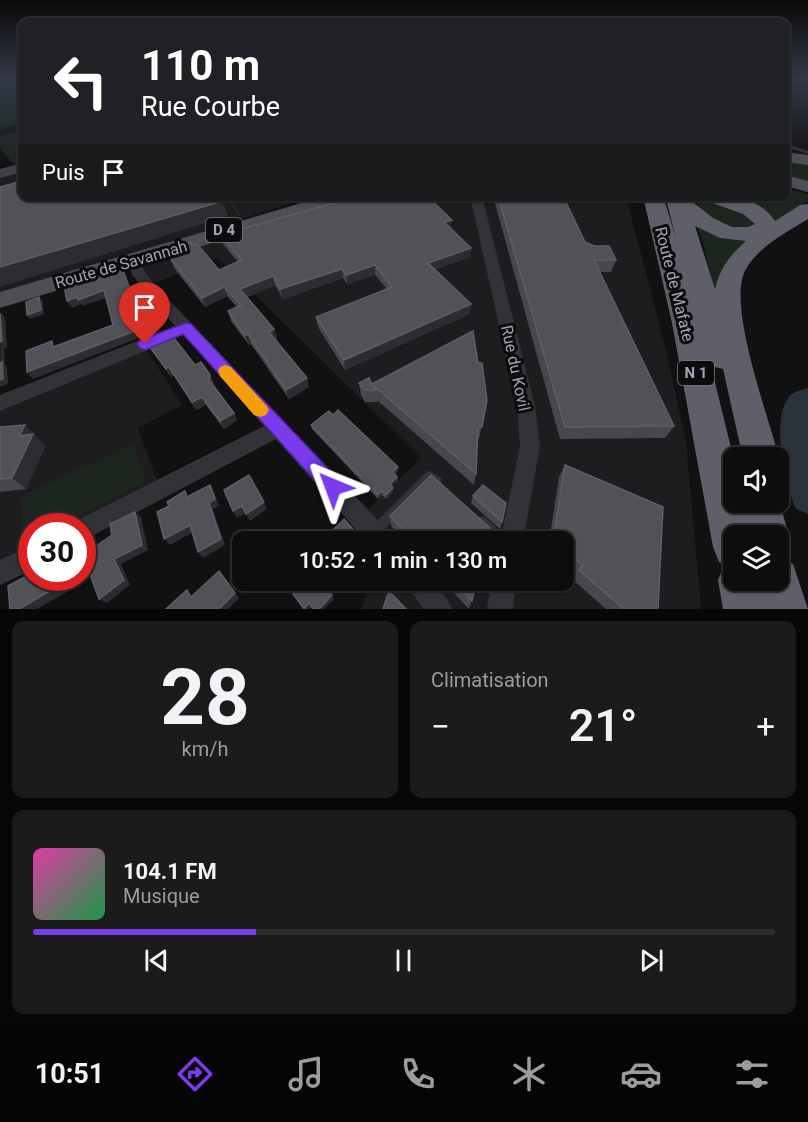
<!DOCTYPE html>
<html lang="fr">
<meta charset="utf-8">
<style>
body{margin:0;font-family:Roboto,sans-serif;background:#1b1b1c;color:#f1f3f6;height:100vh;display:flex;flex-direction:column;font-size:22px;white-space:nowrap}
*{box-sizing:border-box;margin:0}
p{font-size:20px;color:#9a9c9e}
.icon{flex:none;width:33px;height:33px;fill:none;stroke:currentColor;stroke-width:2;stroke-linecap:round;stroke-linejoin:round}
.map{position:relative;height:609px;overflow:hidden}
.sheet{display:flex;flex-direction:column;gap:12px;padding:12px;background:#070708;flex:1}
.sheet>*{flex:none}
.hud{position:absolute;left:18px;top:18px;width:772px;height:183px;border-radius:12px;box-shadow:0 2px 4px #0004,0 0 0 2px #2d2d2e;background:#202124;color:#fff;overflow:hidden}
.fabs{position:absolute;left:723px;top:447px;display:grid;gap:12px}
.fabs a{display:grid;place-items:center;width:66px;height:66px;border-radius:12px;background:#0d0d0e;box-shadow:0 2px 4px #0004,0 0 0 2px #2d2d2e;font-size:30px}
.speed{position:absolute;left:18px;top:513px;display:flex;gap:12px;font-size:30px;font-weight:700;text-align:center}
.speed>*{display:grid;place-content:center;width:78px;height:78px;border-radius:50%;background:#0d0d0e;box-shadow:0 2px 4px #0004,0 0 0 2px #2d2d2e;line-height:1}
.speed .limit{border:9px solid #d22;background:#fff;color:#111}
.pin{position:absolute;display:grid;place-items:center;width:51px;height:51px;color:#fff;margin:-62px -26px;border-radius:50% 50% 50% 0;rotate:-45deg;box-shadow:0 0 6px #0007}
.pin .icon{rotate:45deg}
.me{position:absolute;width:66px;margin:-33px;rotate:316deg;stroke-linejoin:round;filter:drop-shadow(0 0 4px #0008)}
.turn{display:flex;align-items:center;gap:21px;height:126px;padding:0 24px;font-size:27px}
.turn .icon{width:78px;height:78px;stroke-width:2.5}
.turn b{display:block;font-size:42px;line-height:51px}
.then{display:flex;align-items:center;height:57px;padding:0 24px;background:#0003;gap:12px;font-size:22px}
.big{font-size:45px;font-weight:600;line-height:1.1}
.sheet .card{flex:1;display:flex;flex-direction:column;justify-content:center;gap:9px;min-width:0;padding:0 21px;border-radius:12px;background:#1b1b1c}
.sheet .dial{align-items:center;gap:0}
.dial b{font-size:78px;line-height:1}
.song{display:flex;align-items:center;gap:18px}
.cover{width:72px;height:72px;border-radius:9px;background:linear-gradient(135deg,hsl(320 70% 55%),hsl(140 70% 35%))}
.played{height:6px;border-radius:3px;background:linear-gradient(90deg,#7c3aed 30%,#2d2d2e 30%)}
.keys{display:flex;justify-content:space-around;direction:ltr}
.heat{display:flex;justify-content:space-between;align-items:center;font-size:33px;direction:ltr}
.sheet .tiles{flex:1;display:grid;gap:12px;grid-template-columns:1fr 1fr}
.card:last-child{grid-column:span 2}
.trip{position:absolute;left:232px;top:531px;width:342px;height:60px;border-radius:12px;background:#0d0d0e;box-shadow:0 2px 4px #0004,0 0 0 2px #2d2d2e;font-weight:600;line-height:60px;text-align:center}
.menu{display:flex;height:96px;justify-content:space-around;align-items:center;background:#050506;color:#9a9c9e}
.menu .icon{width:42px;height:42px}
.menu .current{color:#7c3aed}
.menu b{font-size:27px;color:#f1f3f6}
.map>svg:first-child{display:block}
.built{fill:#1d1d1f}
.green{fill:#1d251f}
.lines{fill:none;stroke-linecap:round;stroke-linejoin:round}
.river{fill:#2b323a;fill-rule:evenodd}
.path{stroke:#38393e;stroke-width:1.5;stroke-dasharray:1.5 2;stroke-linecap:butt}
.lane{fill:#323237;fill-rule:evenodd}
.street{fill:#323237;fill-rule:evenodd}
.secondary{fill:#404147;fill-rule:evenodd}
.primary{fill:#4e4f56;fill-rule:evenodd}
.highway{fill:#5e5f68;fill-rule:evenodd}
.wall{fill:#47474d}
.shaded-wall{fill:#2d2d31}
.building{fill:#515158;stroke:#5d5e66;stroke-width:1.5}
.route{fill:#7c3aed;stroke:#51269a;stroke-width:1.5}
.slow{fill:#f59e0b}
.labels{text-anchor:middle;stroke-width:6;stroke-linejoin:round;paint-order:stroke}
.shield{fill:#0c0c0d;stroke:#757781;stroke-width:1.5}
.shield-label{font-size:15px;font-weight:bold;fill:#a2a5b3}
.street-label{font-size:16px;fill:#a2a5b3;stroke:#0c0c0d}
</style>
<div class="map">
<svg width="808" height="609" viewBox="0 0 808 609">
<rect width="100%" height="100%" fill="#111112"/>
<!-- built -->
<g class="built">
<polygon points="22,168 22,196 312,197 235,221 234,225 0,293 0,174"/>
<polygon points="356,197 626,197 667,354 686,442 701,609 361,609 372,581 564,580 564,542 383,541 361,516 421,458 218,258 150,285 136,264"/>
<polygon points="144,346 182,405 138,428 160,489 82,526 32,526 31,556 0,573 0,404"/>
</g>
<!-- green -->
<g class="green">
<polygon points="0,79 22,79 22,123 0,129"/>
<polygon points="22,130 22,163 14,165 0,148 0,136"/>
<polygon points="786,160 808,162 808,185 786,177"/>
<polygon points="792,190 808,194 808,201 788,214 774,229 749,202 786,196 786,193"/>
<polygon points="696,200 724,204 754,220 755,225 751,228 722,228 697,206"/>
<polygon points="697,221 751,239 715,292 701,235 696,227"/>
<polygon points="134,443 145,482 58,526 32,526 31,540 24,544 20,497"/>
</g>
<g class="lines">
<!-- river -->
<path class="river" d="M808,388v126l-12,-5c-10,-23 -27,-94 -5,-114 4,-4 11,-5 17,-7z"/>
<!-- path -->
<g class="path">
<polyline points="0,97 22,91"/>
<polyline points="227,196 239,215"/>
<polyline points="230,200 239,197"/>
</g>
<!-- lane -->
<g class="lane">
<polygon points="786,144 808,151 808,154 786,147"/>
<polygon points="430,471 441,478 442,482 441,486 437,487 430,483 380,534 376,536 372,534 370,530 372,526 426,472"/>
<polygon points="482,516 486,518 507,538 509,542 494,542 478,526 476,522 478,518"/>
</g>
<!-- street -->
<g class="street">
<polygon points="470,196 482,196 535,406 540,446 523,542 500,542 520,446 517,406"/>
<polygon points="135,256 140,257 144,271 154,284 391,534 394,542 367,542 276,439 82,541 82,526 72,526 74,522 264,426 184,335 0,411 0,395 175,326 132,275 128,260"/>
<polygon points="32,545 32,570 0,585 0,560"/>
<polygon points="404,580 432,580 448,600 452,609 423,609"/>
<polygon points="492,580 516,580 513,609 487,609"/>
</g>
<!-- secondary -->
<polygon class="secondary" points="22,163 22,172 0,178 0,169"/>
<!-- primary -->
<g class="primary">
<polygon points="786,152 808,155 808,165 786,162"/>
<polygon points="786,175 808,181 808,192 786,186"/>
<polygon points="325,196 355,196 352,200 0,308 0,292"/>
<path d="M698,196h60c-7,8 -53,8 -60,0z"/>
</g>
<!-- highway -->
<path class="highway" d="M643,196h20l13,42 -11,-42h20l28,22 19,9h16l7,-3 -12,-10 -36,-13 -3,-5c27,0 54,0 71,25l25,-16 8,-1v15c-21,13 -52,29 -63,52 -18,36 24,146 34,187l-1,1v-1h-35l-20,-89 -12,-3 23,94v42h44v-5l11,39 -6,14 -5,3v-17h-44v44h44v-23l15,7 15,45h-85l-5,-29 7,-16 -6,-2 -6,-15 -41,-224zM695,226l25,12 26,3c-16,14 -26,27 -31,48z"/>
</g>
<!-- wall -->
<g class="wall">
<polygon points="493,196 563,196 585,242 616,260 611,272 600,272 674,426 665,438 560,439"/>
<polygon points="451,229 471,248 470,257 435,269 471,304 469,314 345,370 318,327 316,317 387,289 375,275 347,284 343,278 283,299 275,285 247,297 274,329 277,339 275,339 309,387 289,399 251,344 249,345 231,321 228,311 237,307 227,296 205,307 174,268 170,258 177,256 192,245 219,270 238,262 223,244 220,235"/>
<polygon points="147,343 195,365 210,375 214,383 213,385 234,413 237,420 224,429 206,405 196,410 174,375 171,377 152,351"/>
<polygon points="478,363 487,400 479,439 478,439 476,474 474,485 377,400 377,402 365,402 361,395 359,383 372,384"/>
<polygon points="25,425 45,446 26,489 0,492 0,427"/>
<polygon points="311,425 398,467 398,471 395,474 397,477 398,481 392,486 393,492 386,499 382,495 378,499 312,429"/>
<polygon points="565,465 658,609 606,609 572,579 576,573 564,566 564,542 549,542 559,477"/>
<polygon points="473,496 502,522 500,529 471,503"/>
<polygon points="390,516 486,542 405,542 391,526"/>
<polygon points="442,580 477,580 469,609"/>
</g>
<!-- shaded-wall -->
<g class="shaded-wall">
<polygon points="218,196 221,196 223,201 228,216 0,287 0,267"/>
<polygon points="452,220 451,229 444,222"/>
<polygon points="471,248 470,257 428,272 428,263"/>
<polygon points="375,265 375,275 347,284 346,275"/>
<polygon points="121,266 125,273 142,317 138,310"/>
<polygon points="342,269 343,278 283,299 280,289"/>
<polygon points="273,276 275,285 243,299 240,289"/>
<polygon points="224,287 227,296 205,307 202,298"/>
<polygon points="104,290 109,297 82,306 81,304 72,308 67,301"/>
<polygon points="39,297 43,302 44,314 30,319 27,315"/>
<polygon points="471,304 469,314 345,370 344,360"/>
<polygon points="144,308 148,315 154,332 33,379 27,372"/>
<polygon points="1,313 5,318 7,347 4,348 5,365 7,368 8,384 0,387"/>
<polygon points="274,329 277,339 271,341 269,332"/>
<polygon points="248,334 251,344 249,345 245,336"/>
<polygon points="169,367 174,375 171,377 166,369"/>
<polygon points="210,375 214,383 213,388 209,380"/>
<polygon points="307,378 309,387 289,399 286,390"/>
<polygon points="202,397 206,405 196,410 192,402"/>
<polygon points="234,413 237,420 224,429 220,421"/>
<polygon points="25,425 45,446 26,489 12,478 19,436"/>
<polygon points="398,467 398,471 393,476 393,472"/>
<polygon points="397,477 398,481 390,488 390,484"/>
<polygon points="210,485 214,492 219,506 213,509 225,545 203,558 198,552 209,503"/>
<polygon points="393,488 393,492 386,499 386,495"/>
<polygon points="382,491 382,495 378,499 378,495"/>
<polygon points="264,502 267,509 250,521 246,514"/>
<polygon points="242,506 246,513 237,518 233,511"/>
<polygon points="135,512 141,517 148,550 121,564 130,585 107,603 99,599 114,559"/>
<polygon points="190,525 195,531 170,545 164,539"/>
<polygon points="219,571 239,598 228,609 219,609"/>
<polygon points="63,578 71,578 72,589 37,609 19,609"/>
<polygon points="334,580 340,580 328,591 326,587"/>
<polygon points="332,595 334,599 324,609 319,609"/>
<polygon points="309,603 311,607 309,609 304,609"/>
</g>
<!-- building -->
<g class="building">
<polygon points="22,181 22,196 221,196 223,201 0,267 0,187"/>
<polygon points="359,196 427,196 452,220 444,222 471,248 428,263 471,304 344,360 316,317 392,287 375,265 346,275 342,269 280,289 273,276 240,289 274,329 269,332 307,378 286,390 248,334 245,336 228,311 241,305 224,287 202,298 170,258 177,256 174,248 190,242 192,245 197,244 219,270 242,260 220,235"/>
<polygon points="498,196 563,196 585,242 594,246 609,246 616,260 594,260 674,426 565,427"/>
<polygon points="121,266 138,310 144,308 150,325 27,372 26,351 52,341 53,347 113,325 104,290 78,300 77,297 67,301 64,286"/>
<polygon points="39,297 41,310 27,315 26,302"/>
<polygon points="0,313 2,341 0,342"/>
<polygon points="473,331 478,363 482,363 487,400 482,427 478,427 476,474 373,385 376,390 364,390 359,383 369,378 372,384"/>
<polygon points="170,333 195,365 201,362 210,375 209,380 234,413 220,421 202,397 192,402 169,367 166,369 147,343"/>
<polygon points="2,362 3,379 0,380 0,363"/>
<polygon points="338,410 398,467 393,472 397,477 390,484 393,488 386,495 382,491 378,495 311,425 329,411 333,415"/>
<polygon points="25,425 19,436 33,434 12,478 0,479 0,427"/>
<polygon points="565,465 663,507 658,609 624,609 579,570 583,564 564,554 564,542 553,542"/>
<polygon points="249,475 264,502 246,514 242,506 233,511 224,490"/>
<polygon points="431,475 490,528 486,542 415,542 390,516"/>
<polygon points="210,485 215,499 209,503 221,539 198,552 190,525 164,539 157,512 169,506 167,502 185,491 187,497"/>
<polygon points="483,485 506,503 502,522 473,496"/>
<polygon points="135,512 142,545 114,559 124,580 99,599 83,555 112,535 110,524"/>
<polygon points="344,519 364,542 321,542"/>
<polygon points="219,571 235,593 219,609 166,609 187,590 191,597"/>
<polygon points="32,573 32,578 63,578 63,583 19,609 10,609 8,586"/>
<polygon points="290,580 334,580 326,587 332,595 319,609 313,609 309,603 304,609 286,584"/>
<polygon points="452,580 477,580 472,601"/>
<polygon points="389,591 406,609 383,609"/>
</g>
<!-- sky -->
<linearGradient id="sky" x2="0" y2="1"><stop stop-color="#09090a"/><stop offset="0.48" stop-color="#323844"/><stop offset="1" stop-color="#323844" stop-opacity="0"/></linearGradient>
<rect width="808" height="164" fill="url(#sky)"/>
<!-- route -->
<polygon class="route" points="186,323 191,324 339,480 342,487 339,493 333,496 326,493 183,334 145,350 140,348 137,344 140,340"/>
<!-- slow -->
<polygon class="slow" points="225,365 231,367 266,405 269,410 266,415 260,417 254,415 220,376 218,371 220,367"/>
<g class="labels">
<!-- shield labels -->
<g class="shield">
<rect x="206" y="218" width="36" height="24" rx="4.5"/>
<rect x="678" y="361" width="36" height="24" rx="4.5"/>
</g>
<g class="shield-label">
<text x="224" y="235">D 4</text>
<text x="696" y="378">N 1</text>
</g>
<!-- street labels -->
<g class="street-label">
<text transform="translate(121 264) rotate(-16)" y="6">Route de Savannah</text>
<text transform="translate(675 284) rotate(76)" y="6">Route de Mafate</text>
<text transform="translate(516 368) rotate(78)" y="6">Rue du Kovil</text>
</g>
</g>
</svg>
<div class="fabs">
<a><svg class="icon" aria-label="sound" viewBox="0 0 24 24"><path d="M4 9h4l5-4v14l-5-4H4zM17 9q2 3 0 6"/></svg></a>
<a><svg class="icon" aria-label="layers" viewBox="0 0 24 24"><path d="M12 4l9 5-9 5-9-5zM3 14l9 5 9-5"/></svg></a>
</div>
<div class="speed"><div class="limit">30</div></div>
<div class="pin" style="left:145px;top:344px;background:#d93025"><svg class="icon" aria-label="arrive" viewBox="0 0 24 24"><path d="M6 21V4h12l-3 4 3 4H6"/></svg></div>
<svg class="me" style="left:333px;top:487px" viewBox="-20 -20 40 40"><path d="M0-17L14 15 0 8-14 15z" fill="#7c3aed" stroke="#fff" stroke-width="4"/></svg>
<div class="trip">10:52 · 1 min · 130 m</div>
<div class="hud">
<div class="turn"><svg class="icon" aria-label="left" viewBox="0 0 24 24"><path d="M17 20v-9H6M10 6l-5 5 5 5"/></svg><div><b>110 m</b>Rue Courbe</div></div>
<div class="then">Puis<svg class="icon" aria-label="arrive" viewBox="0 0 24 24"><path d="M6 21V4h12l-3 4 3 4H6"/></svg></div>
</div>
</div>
<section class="sheet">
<div class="tiles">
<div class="card dial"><b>28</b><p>km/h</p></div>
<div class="card"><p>Climatisation</p>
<div class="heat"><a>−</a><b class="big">21°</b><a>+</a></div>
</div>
<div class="card">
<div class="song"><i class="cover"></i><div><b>104.1 FM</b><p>Musique</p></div></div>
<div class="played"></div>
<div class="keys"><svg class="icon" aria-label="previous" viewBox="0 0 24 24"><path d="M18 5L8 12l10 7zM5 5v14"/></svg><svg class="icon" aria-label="pause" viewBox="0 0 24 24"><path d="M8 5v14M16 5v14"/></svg><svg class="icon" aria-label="next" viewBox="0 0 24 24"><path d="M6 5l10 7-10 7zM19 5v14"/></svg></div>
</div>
</div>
</section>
<nav class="menu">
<b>10:51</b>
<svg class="icon current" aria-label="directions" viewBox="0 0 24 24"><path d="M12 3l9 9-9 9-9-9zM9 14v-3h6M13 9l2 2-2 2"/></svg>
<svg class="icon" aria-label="music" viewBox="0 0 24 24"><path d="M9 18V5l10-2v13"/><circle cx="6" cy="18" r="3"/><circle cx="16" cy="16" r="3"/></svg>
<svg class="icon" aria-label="phone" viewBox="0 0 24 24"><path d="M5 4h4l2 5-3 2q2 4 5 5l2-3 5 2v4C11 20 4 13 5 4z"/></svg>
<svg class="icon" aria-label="climate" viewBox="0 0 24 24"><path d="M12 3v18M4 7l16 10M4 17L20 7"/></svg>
<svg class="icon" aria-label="car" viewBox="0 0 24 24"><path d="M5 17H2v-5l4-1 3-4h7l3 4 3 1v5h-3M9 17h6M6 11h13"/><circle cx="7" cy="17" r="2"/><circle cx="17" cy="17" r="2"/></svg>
<svg class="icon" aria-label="filters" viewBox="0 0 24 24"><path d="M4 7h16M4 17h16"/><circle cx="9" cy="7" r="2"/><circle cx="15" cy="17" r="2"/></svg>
</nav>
